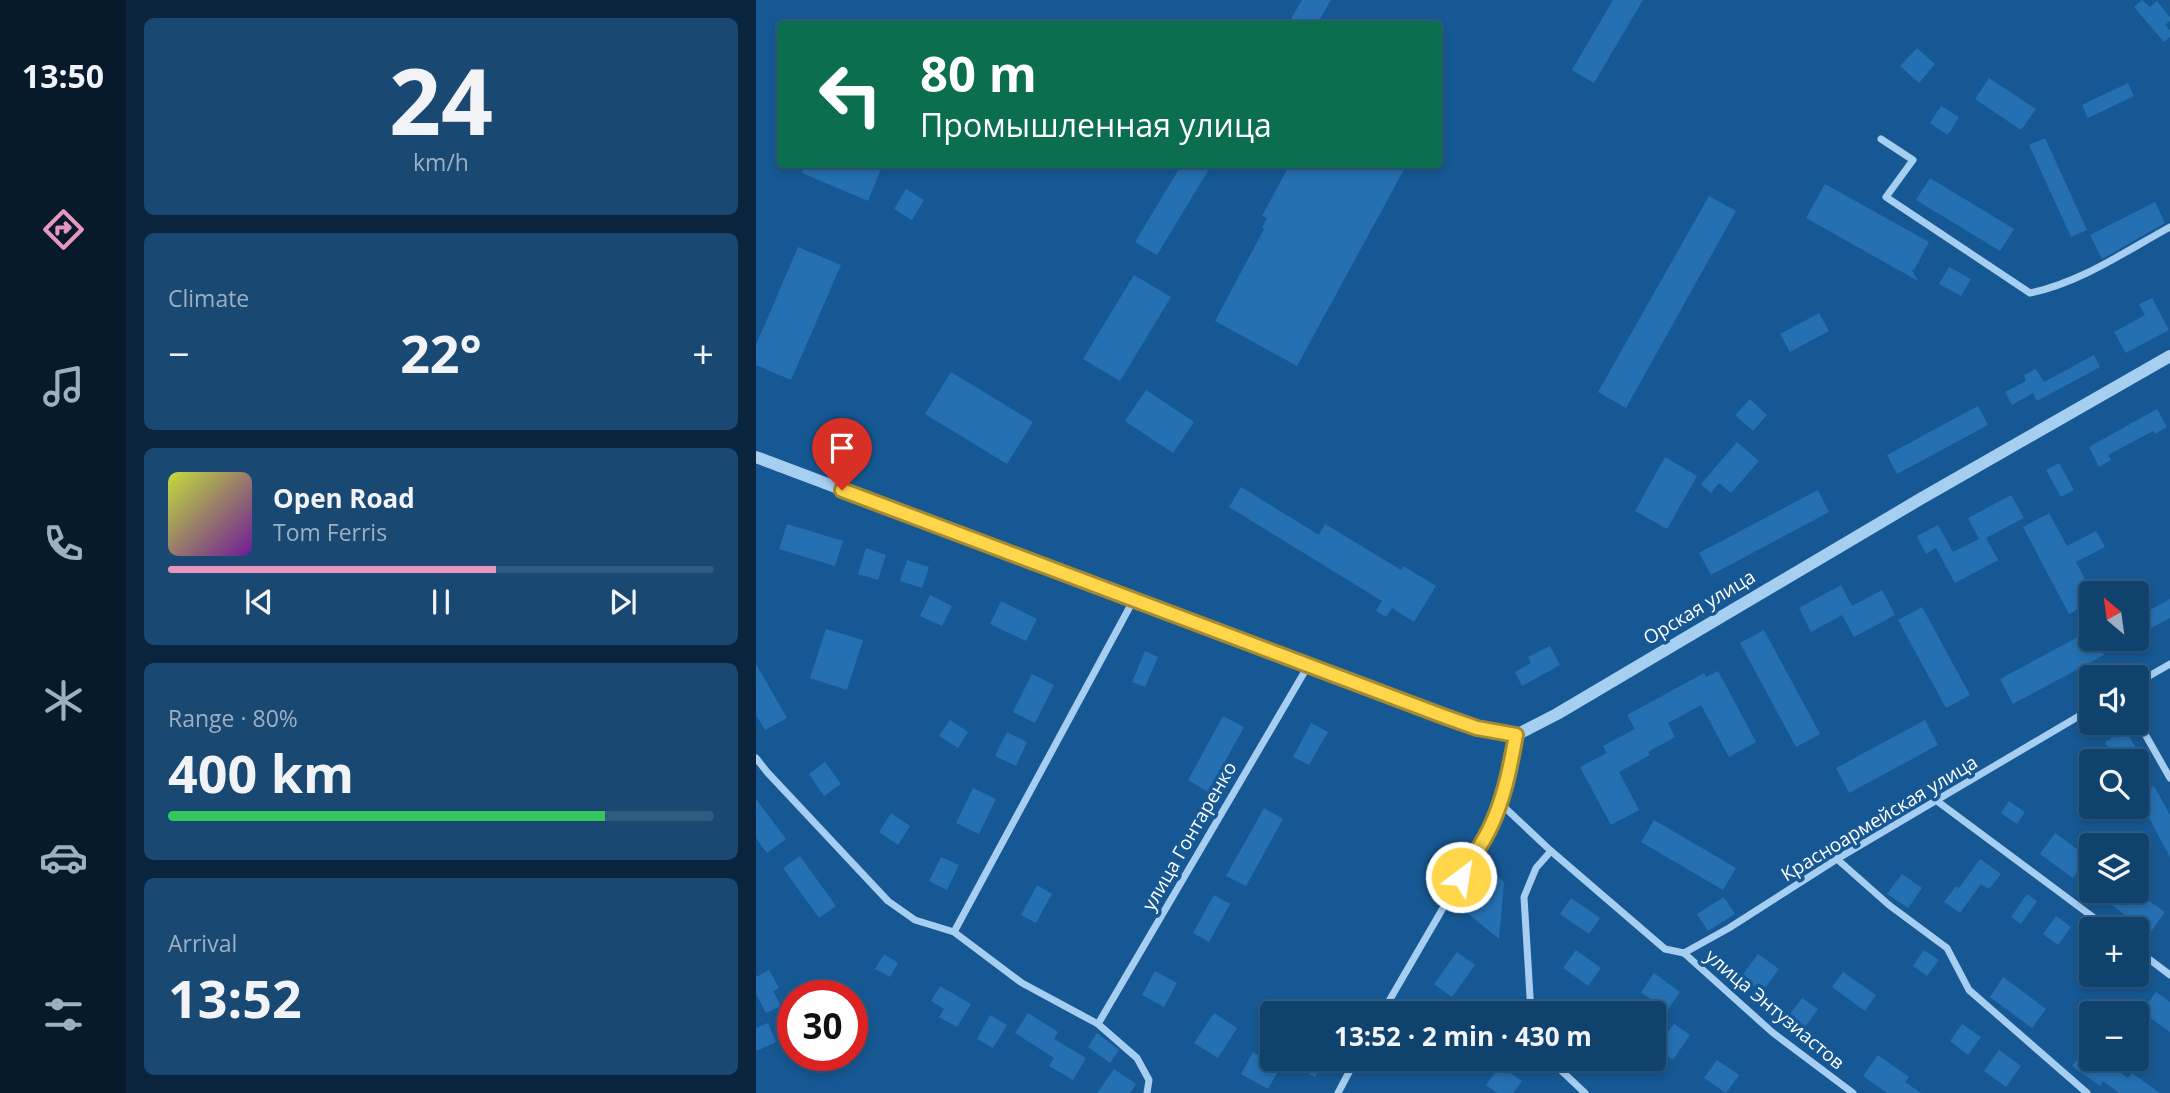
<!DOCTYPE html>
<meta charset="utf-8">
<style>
body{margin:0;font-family:"Open Sans",sans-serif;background:#194973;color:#f1f3f6;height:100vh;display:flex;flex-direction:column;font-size:26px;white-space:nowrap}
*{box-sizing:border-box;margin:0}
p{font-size:23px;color:#9cb0c2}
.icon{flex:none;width:38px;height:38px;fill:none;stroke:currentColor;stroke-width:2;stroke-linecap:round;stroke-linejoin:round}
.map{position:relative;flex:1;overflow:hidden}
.side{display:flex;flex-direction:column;gap:18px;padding:18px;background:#09243c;width:630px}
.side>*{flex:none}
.hud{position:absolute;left:21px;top:21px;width:665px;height:147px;border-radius:7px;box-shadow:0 4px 10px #0003,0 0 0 2px #305b81;background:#0b6e4f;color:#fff;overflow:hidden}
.needle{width:46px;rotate:331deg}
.controls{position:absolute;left:1323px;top:581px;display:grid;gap:14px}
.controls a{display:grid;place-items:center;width:70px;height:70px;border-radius:7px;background:#10426e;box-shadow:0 4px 10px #0003,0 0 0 2px #305b81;font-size:35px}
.speed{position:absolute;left:21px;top:980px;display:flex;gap:14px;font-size:35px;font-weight:700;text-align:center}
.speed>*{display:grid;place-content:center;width:91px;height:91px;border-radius:50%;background:#10426e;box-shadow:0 4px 10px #0003,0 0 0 2px #305b81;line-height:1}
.speed .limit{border:10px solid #d22;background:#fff;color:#111}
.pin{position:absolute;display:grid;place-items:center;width:60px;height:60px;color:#fff;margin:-72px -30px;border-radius:50% 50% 50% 0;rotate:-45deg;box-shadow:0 0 7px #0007}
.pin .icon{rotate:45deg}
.me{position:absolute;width:77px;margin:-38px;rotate:31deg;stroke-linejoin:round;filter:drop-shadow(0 0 5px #0008)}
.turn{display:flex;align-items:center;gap:24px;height:147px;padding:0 28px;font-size:32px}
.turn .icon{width:91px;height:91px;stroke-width:2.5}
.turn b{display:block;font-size:49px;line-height:60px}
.big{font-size:52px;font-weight:700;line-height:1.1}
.side .card{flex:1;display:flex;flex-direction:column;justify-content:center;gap:10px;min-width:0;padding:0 24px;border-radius:10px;background:#194973}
.side .dial{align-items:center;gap:0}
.dial b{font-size:91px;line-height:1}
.song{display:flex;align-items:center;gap:21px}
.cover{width:84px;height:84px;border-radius:10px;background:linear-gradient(135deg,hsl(70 70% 55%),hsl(280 70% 35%))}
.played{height:7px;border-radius:4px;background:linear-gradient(90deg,#e797bd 60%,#305b81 60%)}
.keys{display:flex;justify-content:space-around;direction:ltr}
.heat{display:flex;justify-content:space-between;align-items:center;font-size:38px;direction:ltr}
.charge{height:10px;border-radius:5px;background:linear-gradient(90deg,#34c759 80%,#305b81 0)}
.trip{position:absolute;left:504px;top:1001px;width:406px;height:70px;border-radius:7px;background:#10426e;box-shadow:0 4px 10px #0003,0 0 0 2px #305b81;font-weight:700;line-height:70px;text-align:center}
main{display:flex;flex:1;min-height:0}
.tabs{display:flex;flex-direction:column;width:126px;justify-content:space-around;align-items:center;background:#061a2c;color:#9cb0c2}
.tabs .icon{width:49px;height:49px}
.tabs .on{color:#e797bd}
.tabs b{font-size:32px;color:#f1f3f6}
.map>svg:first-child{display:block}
.building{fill:#2470b2}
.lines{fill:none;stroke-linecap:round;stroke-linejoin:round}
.minor{stroke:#a5cef1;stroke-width:7}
.tertiary{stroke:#a5cef1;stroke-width:12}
.route-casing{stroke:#a68a30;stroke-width:18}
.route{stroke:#ffd54a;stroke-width:12}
.labels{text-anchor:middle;stroke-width:7;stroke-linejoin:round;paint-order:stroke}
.street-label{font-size:19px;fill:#fff;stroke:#165893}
</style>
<main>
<nav class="tabs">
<b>13:50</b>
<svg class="icon on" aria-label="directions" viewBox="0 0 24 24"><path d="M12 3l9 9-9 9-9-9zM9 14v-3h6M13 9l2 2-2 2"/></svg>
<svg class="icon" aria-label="music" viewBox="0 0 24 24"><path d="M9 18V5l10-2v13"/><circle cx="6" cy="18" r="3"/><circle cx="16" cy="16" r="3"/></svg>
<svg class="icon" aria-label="phone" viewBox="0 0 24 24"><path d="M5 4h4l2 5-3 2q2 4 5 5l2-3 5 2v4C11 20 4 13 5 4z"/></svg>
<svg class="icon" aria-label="climate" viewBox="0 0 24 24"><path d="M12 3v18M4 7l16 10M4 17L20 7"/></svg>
<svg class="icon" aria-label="car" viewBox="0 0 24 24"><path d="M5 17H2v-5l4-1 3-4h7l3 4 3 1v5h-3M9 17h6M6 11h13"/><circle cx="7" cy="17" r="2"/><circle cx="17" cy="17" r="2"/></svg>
<svg class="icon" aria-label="filters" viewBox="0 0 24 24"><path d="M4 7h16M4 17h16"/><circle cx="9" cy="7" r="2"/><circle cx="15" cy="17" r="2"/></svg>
</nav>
<section class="side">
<div class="card dial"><b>24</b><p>km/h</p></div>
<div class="card"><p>Climate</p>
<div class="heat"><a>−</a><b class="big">22°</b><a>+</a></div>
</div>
<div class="card">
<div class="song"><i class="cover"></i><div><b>Open Road</b><p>Tom Ferris</p></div></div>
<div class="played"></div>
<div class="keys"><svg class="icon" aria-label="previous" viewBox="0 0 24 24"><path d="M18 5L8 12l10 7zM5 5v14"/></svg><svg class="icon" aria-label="pause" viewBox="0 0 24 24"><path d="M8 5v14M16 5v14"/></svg><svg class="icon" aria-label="next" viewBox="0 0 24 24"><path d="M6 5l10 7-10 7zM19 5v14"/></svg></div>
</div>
<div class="card"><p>Range · 80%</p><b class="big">400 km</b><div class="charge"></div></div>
<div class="card"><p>Arrival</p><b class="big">13:52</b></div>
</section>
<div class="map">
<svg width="1414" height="1093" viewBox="0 0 1414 1093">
<rect width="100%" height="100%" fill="#165893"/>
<!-- building -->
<g class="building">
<polygon points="546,0 575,0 561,24 532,24"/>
<polygon points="857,0 887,0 838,83 816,70"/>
<polygon points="1386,0 1394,7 1401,1 1414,17 1414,21 1409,25 1414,30 1414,37 1408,42 1378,7"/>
<polygon points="1161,48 1179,64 1163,83 1144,66"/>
<polygon points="1233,78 1280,109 1265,130 1219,99"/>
<polygon points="1372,83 1378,96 1332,118 1326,105"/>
<polygon points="1185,106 1203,117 1192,135 1174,123"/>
<polygon points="1289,138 1331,230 1315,237 1273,145"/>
<polygon points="49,164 127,164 112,201 46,173"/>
<polygon points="426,164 456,164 401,255 379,242"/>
<polygon points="534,164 651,164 541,366 459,321 508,229 506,228 511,218 506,216"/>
<polygon points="1174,178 1258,229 1244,251 1160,200"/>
<polygon points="1069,184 1173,242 1158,270 1155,268 1162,281 1050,218"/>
<polygon points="150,189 168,200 156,220 138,209"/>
<polygon points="953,196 980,211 870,408 842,392"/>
<polygon points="1399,202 1409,223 1346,259 1334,235"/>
<polygon points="42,247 85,265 35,380 0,365 0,345"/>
<polygon points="1193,267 1215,279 1205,296 1183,284"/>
<polygon points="378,275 415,297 364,381 327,359"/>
<polygon points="1396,298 1413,330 1370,353 1358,332 1389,315 1383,304"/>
<polygon points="1063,313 1073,331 1034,352 1024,334"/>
<polygon points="1338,355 1344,367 1281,401 1277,393 1256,405 1249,392 1270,381 1268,375 1280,369 1288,382"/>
<polygon points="195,372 277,422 251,464 169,414"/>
<polygon points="390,390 438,422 417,453 369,421"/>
<polygon points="994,399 1011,415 997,431 979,415"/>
<polygon points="1222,406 1232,425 1141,474 1131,455"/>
<polygon points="1401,409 1411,427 1399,434 1397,431 1352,455 1355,460 1343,467 1333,447"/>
<polygon points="981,442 1003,461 975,493 963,483 955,493 945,484"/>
<polygon points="909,457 941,476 911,529 879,511"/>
<polygon points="1303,463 1318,490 1305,497 1290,470"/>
<polygon points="485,487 563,535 569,524 645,570 647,566 680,586 658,622 636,608 630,617 620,611 626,601 473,507"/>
<polygon points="1062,490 1073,512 955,575 943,553"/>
<polygon points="1255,495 1268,518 1230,538 1242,560 1199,583 1180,548 1170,554 1161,536 1182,525 1197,552 1223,539 1212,518"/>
<polygon points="1293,513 1311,546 1340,531 1349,547 1320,562 1335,591 1335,602 1313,614 1267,527"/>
<polygon points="31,524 87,541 79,566 23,549"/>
<polygon points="110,548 130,555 122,580 102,574"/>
<polygon points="151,560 173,567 166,588 144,581"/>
<polygon points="1085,585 1096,606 1126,590 1139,615 1098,637 1086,615 1055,632 1043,608"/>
<polygon points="174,595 196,606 186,626 164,616"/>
<polygon points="1414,599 1414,618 1381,635 1381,617"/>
<polygon points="245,601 281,619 270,641 234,624"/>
<polygon points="1166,607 1214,695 1190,708 1142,620"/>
<polygon points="70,629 107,640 91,690 54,678"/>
<polygon points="1008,630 1064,734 1040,747 984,643"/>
<polygon points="1335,630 1335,639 1340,639 1348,655 1257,704 1244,679"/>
<polygon points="794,646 804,665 766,686 759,672 775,663 772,657"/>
<polygon points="389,651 402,657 389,687 376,682"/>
<polygon points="0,664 31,718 9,730 0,715"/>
<polygon points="962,671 1000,742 973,757 945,705 912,723 919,737 892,752 894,755 863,772 883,810 855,825 824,767 851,753 847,746 879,729 871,715 948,673 950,677"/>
<polygon points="276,674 298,685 279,723 257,712"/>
<polygon points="467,716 488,727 452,792 432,780"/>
<polygon points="194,720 212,732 202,748 183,736"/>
<polygon points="1169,720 1182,745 1093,793 1080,768"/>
<polygon points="555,723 572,732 553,765 537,757"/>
<polygon points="1370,730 1383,754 1370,761 1360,761 1349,742"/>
<polygon points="251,732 271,742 260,766 239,756"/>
<polygon points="69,762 85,784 68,796 53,774"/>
<polygon points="1398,786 1414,815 1414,857 1391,814 1379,821 1372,807 1381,807 1381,795"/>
<polygon points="217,788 240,799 223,834 200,823"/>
<polygon points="0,799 30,839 11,853 0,838"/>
<polygon points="1253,801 1269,812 1261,824 1245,813"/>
<polygon points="508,808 527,819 490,886 470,876"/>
<polygon points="135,813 154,826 142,845 123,832"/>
<polygon points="898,820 980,868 967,890 885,842"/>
<polygon points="1299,833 1332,857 1317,878 1284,854"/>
<polygon points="44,856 80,906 63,918 27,868"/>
<polygon points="185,857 203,865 191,890 173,881"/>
<polygon points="1224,859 1245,874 1233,889 1225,884 1204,913 1188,902 1200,886 1203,888"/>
<polygon points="734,871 748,882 743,939 705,908"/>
<polygon points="1146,874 1166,888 1152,908 1131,894"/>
<polygon points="281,885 296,894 280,923 265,915"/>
<polygon points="1352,891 1379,891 1409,912 1394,933 1346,898"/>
<polygon points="1271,894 1281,901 1265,924 1255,917"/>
<polygon points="458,895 474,904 453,942 437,933"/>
<polygon points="968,897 979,914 952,931 941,914"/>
<polygon points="815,898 844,918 833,934 804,914"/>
<polygon points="1300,916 1315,927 1302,945 1287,934"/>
<polygon points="820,950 845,968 832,986 807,968"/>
<polygon points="1168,950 1183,960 1171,976 1157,966"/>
<polygon points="701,952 719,965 696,997 678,984"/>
<polygon points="128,954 142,963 134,977 119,969"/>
<polygon points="1002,954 1023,969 1006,992 985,977"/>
<polygon points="13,970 23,988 17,991 25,1006 10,1013 0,994 0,977"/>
<polygon points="399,971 421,983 408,1007 386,995"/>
<polygon points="1087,972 1120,995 1109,1011 1076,987"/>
<polygon points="898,973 924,992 911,1011 885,992"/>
<polygon points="1247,977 1290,1009 1276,1028 1234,997"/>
<polygon points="184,986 215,1004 201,1027 183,1017 188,1009 175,1001"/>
<polygon points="1400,992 1414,1002 1414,1032 1386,1012"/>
<polygon points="1046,998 1062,1009 1045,1033 1029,1021"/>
<polygon points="272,1013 302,1032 298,1039 330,1058 317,1080 293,1066 298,1058 259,1033"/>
<polygon points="458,1013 481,1028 462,1058 438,1043"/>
<polygon points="234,1015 251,1025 237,1048 221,1039"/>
<polygon points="12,1023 20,1042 0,1051 0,1028"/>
<polygon points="918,1024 934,1035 917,1060 900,1048"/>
<polygon points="1206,1024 1225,1037 1212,1055 1194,1041"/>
<polygon points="341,1033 363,1050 354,1063 332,1047"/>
<polygon points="1335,1040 1335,1059 1346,1059 1372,1078 1376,1073 1404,1093 1363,1093 1347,1081 1344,1086 1316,1066"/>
<polygon points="1243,1050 1265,1066 1250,1087 1228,1071"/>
<polygon points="497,1052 524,1068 512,1089 485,1074"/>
<polygon points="1122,1055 1153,1077 1149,1082 1165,1093 1131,1093 1107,1076"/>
<polygon points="546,1059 569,1059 559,1077 541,1067"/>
<polygon points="961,1060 983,1075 970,1093 948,1078"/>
<polygon points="744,1066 766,1081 757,1093 741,1093 730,1085"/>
<polygon points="358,1069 380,1084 374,1093 341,1093"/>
</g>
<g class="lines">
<!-- minor -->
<g class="minor">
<path d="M1125,139l32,21 -27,37 144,96c50,-10 96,-42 140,-66"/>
<polyline points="1381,683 1414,664"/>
<polyline points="1381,720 1414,778"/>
<polyline points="0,758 11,772 132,901 159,920 198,932 266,983 342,1024 381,1058 393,1080 391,1093"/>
<polyline points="1181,801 1353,929"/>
<polyline points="744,803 795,851 909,949 928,953 1016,1032 1097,1093"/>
<polyline points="1076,852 1081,859 1133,905 1191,948 1213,990 1331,1093"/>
<polyline points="198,932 378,599"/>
<polyline points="1381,950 1414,975"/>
<polyline points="928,953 973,928 1081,859 1335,709"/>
<polyline points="626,1013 733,829 754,771 760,735"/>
<polyline points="775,1013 768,897 780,868 795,851"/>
<polyline points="342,1024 552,666"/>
<polyline points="793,1059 829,1093"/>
<polyline points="582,1093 600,1059"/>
</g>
<!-- tertiary -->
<polyline class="tertiary" points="0,457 687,716 721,728 760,735 801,714 1166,498 1414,356"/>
</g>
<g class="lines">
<!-- route casing -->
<g class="route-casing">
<path id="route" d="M86,490l601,226 34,12 39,7c-6,33 -12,65 -27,95 -8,16 -19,31 -28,47"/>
</g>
<!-- route -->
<use href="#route" class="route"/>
</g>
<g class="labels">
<!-- street labels -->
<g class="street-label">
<text transform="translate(943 607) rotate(-31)" y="7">Орская улица</text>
<text transform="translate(1123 818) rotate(-31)" y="7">Красноармейская улица</text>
<text transform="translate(433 836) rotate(-60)" y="7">улица Гонтаренко</text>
<text transform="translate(1019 1009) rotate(40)" y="7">улица Энтузиастов</text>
</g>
</g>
</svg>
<div class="controls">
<a><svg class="needle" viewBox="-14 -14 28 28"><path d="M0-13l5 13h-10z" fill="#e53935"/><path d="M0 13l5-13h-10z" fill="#9cb0c2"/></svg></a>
<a><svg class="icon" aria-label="sound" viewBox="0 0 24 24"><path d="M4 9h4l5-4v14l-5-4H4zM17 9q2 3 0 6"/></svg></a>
<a><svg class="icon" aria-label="search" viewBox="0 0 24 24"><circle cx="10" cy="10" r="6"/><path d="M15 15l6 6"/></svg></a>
<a><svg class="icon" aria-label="layers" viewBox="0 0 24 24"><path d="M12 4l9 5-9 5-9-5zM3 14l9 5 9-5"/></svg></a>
<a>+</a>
<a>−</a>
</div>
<div class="speed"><div class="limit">30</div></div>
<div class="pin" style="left:86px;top:490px;background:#d93025"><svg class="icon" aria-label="arrive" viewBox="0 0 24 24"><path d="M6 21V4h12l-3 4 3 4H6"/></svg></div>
<svg class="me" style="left:705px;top:877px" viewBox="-20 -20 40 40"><circle r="17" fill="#ffd54a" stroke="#fff" stroke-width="3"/><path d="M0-11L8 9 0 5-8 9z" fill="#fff"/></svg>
<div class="trip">13:52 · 2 min · 430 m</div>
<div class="hud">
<div class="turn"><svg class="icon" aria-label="left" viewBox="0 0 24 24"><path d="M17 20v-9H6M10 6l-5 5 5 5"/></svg><div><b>80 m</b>Промышленная улица</div></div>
</div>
</div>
</main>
